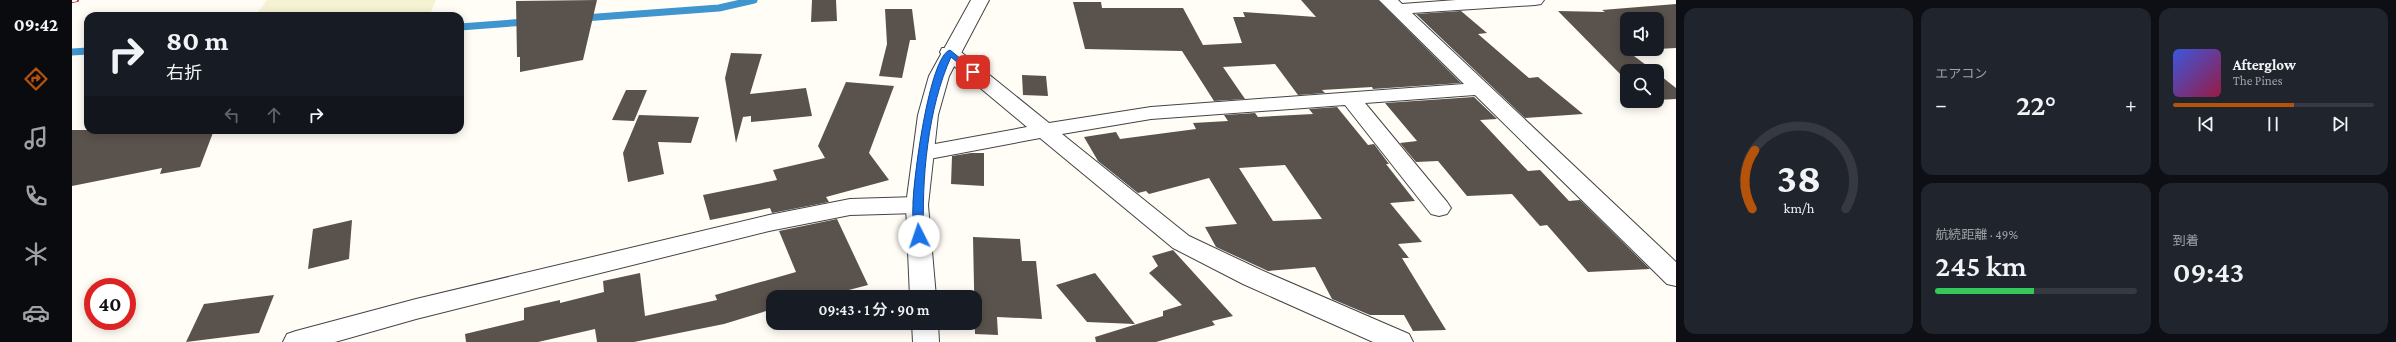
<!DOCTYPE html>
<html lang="ja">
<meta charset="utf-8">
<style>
body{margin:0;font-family:"Crimson Pro","Noto Sans JP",serif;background:#20242c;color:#f1f3f6;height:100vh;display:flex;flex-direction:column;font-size:15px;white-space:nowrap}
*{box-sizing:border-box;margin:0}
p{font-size:13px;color:#9ea1a6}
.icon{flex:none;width:22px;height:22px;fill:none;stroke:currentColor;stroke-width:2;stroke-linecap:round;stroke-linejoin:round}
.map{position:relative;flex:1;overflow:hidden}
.sheet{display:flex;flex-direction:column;gap:8px;padding:8px;background:#0d0f14;width:720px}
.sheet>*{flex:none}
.hud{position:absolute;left:12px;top:12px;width:380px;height:122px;border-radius:12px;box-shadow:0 2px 10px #0003;background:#171b24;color:#f1f3f6;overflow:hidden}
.fabs{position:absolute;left:1548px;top:12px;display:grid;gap:8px}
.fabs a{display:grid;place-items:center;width:44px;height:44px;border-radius:8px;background:#171b24;box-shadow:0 2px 10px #0003;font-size:20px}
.speed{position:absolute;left:12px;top:278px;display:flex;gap:8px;font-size:20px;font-weight:700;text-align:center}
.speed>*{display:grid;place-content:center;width:52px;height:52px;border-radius:50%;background:#171b24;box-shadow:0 2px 10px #0003;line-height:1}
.speed .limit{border:6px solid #d22;background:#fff;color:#111}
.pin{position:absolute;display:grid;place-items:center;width:34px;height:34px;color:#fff;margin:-17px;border-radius:8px;box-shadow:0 2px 6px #0006}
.me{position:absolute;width:44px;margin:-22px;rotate:356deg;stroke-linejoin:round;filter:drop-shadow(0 0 3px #0008)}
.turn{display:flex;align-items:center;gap:14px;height:84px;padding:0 16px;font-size:18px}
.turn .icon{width:52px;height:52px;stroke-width:2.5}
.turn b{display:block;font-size:28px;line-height:34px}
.lanes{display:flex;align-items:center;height:38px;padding:0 16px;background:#0003;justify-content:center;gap:20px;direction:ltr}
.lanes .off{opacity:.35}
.big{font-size:30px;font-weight:600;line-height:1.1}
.sheet .card{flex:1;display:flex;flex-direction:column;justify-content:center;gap:6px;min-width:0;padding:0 14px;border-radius:12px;background:#20242c}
.sheet .dial{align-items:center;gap:0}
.dial svg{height:104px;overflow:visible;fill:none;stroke:#363941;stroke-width:7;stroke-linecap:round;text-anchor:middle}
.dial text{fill:#f1f3f6;stroke:none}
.song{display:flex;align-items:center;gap:12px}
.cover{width:48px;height:48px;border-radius:6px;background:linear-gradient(135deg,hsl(230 70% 55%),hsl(340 70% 35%))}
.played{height:4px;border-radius:2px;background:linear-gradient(90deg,#b45309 60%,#363941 60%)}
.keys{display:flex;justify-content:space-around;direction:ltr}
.heat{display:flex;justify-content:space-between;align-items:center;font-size:22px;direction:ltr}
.charge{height:6px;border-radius:3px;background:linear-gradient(90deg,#34c759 49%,#363941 0)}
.sheet .tiles{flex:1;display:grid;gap:8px;grid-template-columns:repeat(3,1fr)}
.card:first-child{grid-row:span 2}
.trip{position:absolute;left:694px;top:290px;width:216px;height:40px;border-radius:12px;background:#171b24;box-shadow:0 2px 10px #0003;font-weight:600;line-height:40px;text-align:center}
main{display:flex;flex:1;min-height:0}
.menu{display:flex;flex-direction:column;width:72px;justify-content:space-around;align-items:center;background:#090b0e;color:#9ea1a6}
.menu .icon{width:28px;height:28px}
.menu .current{color:#b45309}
.menu b{font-size:18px;color:#f1f3f6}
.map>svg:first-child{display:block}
.farmland{fill:#f6f3d4}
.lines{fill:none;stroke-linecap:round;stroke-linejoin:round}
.stream{stroke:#3f96cf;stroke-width:7}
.building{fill:#5a524d;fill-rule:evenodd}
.minor-casing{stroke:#444;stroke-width:2}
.tertiary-casing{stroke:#444;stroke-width:2}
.minor{fill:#fff;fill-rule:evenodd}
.tertiary{fill:#fff;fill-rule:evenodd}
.rail-casing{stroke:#c4262e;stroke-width:4}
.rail{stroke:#fff;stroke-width:2.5;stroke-dasharray:8;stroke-linecap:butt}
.route{fill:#1a73e8;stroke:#114b97}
</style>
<main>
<nav class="menu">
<b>09:42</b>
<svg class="icon current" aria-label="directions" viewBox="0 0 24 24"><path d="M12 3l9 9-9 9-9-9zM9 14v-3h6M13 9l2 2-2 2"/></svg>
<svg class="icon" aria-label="music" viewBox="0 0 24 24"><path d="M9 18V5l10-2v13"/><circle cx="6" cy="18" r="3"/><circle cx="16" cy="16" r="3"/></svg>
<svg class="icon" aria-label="phone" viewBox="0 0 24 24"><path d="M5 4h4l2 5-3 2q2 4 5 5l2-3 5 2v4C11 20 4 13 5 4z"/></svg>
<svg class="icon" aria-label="climate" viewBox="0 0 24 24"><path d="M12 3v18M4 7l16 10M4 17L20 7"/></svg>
<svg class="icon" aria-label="car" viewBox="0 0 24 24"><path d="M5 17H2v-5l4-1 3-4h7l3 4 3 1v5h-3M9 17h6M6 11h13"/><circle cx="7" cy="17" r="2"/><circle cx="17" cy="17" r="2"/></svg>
</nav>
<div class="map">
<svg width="1604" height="342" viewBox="0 0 1604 342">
<rect width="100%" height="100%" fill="#fffdf5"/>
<!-- farmland -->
<polygon class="farmland" points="195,0 364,0 357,16 183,16"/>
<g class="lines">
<!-- stream -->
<g class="stream">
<polyline points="512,18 647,8 682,0"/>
<polyline points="388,27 454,22"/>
<polyline points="0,52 16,51"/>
</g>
</g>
<!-- building -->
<g class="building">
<polygon points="525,0 511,60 448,72 448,57 445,57 444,1"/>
<polygon points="740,0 764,0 765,21 739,22"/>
<polygon points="1229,0 1306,0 1389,83 1301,89 1300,87 1250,90 1253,93 1226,95 1203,64 1151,67 1173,99 1142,101 1110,51 1013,49 1001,2 1029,2 1030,8 1111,8 1131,45 1170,43 1161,17 1173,17 1171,12 1244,17"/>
<polygon points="1604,4 1604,48 1585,49 1585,19 1555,19 1555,49 1578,49 1554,50 1582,71 1555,71 1555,81 1486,11 1533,12 1530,10"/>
<polygon points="813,9 840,9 844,40 838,40 830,78 807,76 815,44"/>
<polygon points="1389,11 1415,33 1406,34 1457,78 1466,77 1511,114 1453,118 1344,14"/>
<polygon points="659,53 690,54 678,94 734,88 740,116 679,122 679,116 671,117 664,143 653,78"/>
<polygon points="1585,73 1604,88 1604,99 1585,100"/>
<polygon points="950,75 974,76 976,96 951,95"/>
<polygon points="774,82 822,86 797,153 817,180 754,197 757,202 700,213 698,208 638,220 631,195 705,180 701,170 753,158 746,146"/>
<polygon points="554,90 575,90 562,121 540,120"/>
<polygon points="1402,97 1425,119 1408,120 1456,171 1468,170 1497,201 1508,200 1578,269 1516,272 1475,225 1468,226 1440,194 1395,196 1366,161 1344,162 1328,143 1345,141 1313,103"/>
<path d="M1265,107l31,38 6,-1 15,20h-3l29,37 -25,2 32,39 -24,2 11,14h-7l44,72 -33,1 -9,-16h-34l-38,-16 -17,-32 -47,4 -52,-24 -11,-20 32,-3 -28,-46 -60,16 -3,-3 -8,2 -40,-32 -14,-24 32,-5 4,7 76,-10 -3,-6 35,-2 -4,-6 31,-2 3,4 55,-3 -4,-5zM1213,165l37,54 -49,2 -34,-53z"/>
<polygon points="567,115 627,117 619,143 586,142 592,174 556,182 551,153"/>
<polygon points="0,130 142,130 128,167 88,174 90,168 0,186"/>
<polygon points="899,153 912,153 912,186 879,184 880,156"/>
<polygon points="765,219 796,285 750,297 701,297 701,309 652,324 562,342 525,342 523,329 466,342 394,342 393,334 452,320 452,308 488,300 488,303 532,292 531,281 568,273 573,316 645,300 643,295 724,272 707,231"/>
<polygon points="280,220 277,259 236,269 241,229"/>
<polygon points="901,237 948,239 950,261 964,261 970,319 925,317 926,335 903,334"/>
<polygon points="1101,250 1161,316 1140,321 1143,325 1084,342 1024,342 1023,337 1091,316 1091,311 1110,305 1077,273 1086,266 1080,256"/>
<polygon points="1023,273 1063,324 1015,322 984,285"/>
<polygon points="202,295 187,333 114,342 132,304"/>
</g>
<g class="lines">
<!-- minor casing -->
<g class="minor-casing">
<g id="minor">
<polygon points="1307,0 1326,0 1330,4 1384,0 1472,0 1469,4 1463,5 1340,13 1604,262 1604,286 1595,284 1403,95 1293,103 1375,202 1379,208 1375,214 1367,216 1359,214 1273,105 1079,119 990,134 1117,236 1189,270 1337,334 1341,342 1301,342 1171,284 1101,248 968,138 852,160 844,158 841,153 844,148 852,146 955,127 870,56 868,52 870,48 884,48 977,123 1079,107 1392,84"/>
<polygon points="845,197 853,199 856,205 853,211 845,213 778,215 697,231 344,319 263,342 211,342 215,334 224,331 344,299 697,215 778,199"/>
</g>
</g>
<!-- tertiary casing -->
<g class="tertiary-casing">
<g id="tertiary">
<polygon points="899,0 917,0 877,76 866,115 856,205 864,297 838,297 834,205 846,115 857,76"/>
<polygon points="840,323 866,323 867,342 841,342"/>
</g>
</g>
<!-- minor -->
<use href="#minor" class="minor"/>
<!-- tertiary -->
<use href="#tertiary" class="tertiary"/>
<!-- rail casing -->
<g class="rail-casing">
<polyline id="rail" points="0,1 5,0"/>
</g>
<!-- rail -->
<use href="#rail" class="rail"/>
</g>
<!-- route -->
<path class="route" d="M878,50l27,22 -7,1 -19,-16c-23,50 -30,124 -27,179l-5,3 -5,-3c0,-11 -2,-21 -1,-31 0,-23 16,-149 37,-155z"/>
</svg>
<div class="fabs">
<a><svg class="icon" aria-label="sound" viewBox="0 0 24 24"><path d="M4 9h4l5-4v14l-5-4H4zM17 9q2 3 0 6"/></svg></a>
<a><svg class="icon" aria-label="search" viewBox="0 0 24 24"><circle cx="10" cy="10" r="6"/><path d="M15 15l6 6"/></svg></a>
</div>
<div class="speed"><div class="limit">40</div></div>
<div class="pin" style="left:901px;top:72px;background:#d93025"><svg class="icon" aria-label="arrive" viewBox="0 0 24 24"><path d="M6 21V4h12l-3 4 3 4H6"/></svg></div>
<svg class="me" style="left:847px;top:236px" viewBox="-20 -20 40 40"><circle r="19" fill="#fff"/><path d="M0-13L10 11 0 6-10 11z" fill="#1a73e8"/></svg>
<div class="trip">09:43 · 1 分 · 90 m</div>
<div class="hud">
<div class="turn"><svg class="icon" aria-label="right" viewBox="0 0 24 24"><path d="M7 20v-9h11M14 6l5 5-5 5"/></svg><div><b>80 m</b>右折</div></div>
<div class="lanes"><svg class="icon off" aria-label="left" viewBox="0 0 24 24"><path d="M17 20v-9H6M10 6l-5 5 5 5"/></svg><svg class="icon off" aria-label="ahead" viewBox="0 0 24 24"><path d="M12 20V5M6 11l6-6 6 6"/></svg><svg class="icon" aria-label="right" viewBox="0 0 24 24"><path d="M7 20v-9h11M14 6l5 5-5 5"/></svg></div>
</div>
</div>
<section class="sheet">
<div class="tiles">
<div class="card dial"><svg viewBox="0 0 100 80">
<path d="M14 69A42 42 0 1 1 86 69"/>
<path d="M14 69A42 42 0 0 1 16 24" stroke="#b45309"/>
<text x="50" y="56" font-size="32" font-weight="700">38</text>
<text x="50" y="72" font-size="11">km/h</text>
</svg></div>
<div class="card"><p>エアコン</p>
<div class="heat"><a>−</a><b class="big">22°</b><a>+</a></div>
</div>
<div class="card">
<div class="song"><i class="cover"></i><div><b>Afterglow</b><p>The Pines</p></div></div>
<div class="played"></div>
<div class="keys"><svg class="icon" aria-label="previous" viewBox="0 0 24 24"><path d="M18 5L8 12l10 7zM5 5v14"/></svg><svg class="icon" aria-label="pause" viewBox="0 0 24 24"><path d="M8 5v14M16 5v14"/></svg><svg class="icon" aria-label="next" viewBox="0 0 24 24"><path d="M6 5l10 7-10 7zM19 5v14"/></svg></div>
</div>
<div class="card"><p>航続距離 · 49%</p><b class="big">245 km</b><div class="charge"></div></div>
<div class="card"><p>到着</p><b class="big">09:43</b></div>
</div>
</section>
</main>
